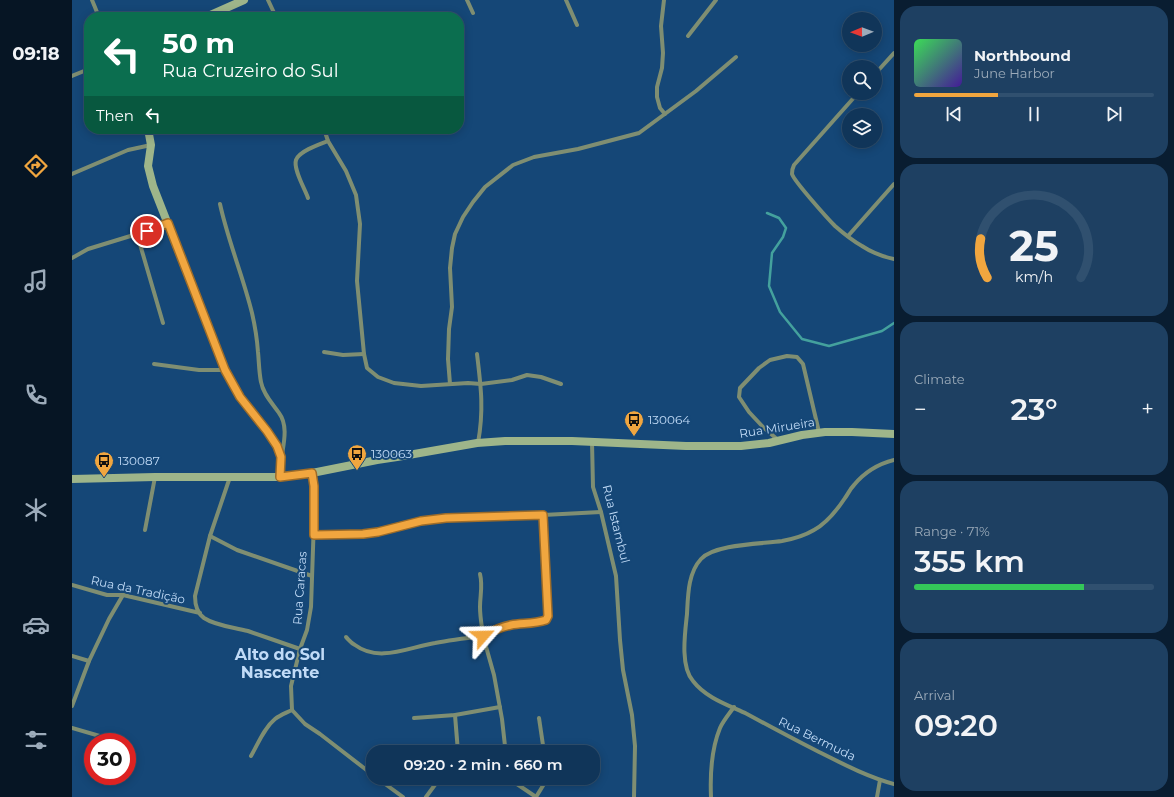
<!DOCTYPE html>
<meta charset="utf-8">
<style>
body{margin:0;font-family:Montserrat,sans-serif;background:#1e4062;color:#f1f3f6;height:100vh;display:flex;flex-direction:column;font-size:15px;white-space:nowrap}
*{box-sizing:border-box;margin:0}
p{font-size:13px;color:#9cabba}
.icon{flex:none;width:22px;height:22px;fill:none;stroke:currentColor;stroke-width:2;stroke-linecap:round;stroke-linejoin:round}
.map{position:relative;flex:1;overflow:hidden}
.panel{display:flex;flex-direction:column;gap:6px;padding:6px;background:#091d31;width:280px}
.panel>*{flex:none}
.top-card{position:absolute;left:12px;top:12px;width:380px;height:122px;border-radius:16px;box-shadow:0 2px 10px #0003,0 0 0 1px #30506f;background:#0b6e4f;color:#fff;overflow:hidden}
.needle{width:26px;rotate:269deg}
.fabs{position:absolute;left:770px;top:12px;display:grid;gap:8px}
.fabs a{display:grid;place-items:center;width:40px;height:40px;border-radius:50%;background:#103559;box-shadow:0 2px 10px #0003,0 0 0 1px #30506f;font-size:20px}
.speed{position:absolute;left:12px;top:733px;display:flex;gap:8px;font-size:20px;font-weight:700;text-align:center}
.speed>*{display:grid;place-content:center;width:52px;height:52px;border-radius:50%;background:#103559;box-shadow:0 2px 10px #0003,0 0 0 1px #30506f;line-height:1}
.speed .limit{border:6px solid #d22;background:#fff;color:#111}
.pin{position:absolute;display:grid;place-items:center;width:34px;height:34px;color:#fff;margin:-17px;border:2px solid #fff;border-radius:50%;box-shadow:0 1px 4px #0007}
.me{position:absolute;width:44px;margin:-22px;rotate:65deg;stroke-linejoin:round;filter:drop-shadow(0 0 3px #0008)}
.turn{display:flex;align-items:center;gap:14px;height:84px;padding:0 12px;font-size:18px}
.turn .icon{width:52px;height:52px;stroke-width:2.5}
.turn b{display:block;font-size:28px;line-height:34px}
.then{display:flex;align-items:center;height:38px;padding:0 12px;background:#0003;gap:8px;font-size:15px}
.big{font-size:30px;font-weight:600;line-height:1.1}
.panel .tile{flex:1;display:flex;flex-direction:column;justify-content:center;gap:6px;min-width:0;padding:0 14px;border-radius:16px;background:#1e4062}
.panel .dial{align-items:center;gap:0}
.dial svg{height:104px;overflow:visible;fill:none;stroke:#30506f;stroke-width:7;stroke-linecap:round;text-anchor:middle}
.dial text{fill:#f1f3f6;stroke:none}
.song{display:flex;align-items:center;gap:12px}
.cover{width:48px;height:48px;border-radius:6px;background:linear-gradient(135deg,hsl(130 70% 55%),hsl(260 70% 35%))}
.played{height:4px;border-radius:2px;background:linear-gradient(90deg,#f1a63f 35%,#30506f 35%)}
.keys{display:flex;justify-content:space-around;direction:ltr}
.heat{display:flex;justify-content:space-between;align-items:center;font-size:22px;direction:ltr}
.charge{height:6px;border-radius:3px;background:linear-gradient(90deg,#34c759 71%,#30506f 0)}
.trip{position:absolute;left:294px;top:745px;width:234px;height:40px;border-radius:16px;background:#103559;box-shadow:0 2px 10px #0003,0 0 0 1px #30506f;font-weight:600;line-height:40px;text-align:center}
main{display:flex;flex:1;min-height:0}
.tab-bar{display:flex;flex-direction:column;width:72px;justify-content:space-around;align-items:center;background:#061524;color:#9cabba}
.tab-bar .icon{width:28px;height:28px}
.tab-bar .selected{color:#f1a63f}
.tab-bar b{font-size:18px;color:#f1f3f6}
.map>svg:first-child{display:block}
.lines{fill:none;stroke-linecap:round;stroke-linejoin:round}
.stream{stroke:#44a19d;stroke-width:2.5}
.street{stroke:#7f8e72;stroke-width:4}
.secondary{stroke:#9eb58a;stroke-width:8}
.route-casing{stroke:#9d6c29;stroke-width:10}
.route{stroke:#f1a63f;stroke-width:7}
.labels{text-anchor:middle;stroke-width:4;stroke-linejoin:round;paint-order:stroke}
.poi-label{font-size:12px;fill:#c1dbf7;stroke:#154777;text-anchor:start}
.street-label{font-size:12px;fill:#c1dbf7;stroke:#154777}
.district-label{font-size:16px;font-weight:bold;fill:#c1dbf7;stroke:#154777}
</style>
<main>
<nav class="tab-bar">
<b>09:18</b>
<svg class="icon selected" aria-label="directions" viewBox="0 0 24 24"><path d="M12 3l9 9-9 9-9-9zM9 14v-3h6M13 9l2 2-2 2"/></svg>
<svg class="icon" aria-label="music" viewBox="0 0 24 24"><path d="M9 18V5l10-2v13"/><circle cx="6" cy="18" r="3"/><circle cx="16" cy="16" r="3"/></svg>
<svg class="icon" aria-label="phone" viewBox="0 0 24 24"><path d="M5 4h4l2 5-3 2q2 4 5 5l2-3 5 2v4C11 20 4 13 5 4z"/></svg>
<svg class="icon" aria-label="climate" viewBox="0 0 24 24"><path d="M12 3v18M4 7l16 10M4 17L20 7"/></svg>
<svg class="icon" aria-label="car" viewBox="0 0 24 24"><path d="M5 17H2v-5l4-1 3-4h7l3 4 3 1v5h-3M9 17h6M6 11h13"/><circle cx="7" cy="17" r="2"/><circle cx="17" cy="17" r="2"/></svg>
<svg class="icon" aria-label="filters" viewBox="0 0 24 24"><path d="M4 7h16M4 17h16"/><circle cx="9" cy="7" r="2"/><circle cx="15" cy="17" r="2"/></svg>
</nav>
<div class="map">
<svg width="822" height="797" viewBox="0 0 822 797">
<rect width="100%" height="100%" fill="#154777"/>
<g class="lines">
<!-- stream -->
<polyline class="stream" points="695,213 707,218 714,228 711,237 700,253 697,286 708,312 730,339 757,346 810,331 822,323"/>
<!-- street -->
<g class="street">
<polyline points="20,0 27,17"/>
<polyline points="196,0 204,17"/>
<polyline points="395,0 401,13"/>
<polyline points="494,0 505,25"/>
<polyline points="592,0 589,26 591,53 590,68 585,87 585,97 588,108 593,114"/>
<polyline points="616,36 644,0"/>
<polyline points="803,74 822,53"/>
<polyline points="0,76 17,69"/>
<path d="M786,93l-64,72c-1,2 -2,5 -2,9 2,7 36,45 43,52 8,7 18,15 27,20 9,6 22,11 32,13"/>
<polyline points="252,129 256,141 274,171 284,195 288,224 285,281 292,354 295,368 306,377 322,383 349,386 396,383 409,384 440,380 455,375 469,377 489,384"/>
<polyline points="0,174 56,150 79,145"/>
<path d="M236,198c-3,-9 -15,-29 -12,-38 3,-9 24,-16 32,-19"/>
<path d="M148,204c8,37 23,72 32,109 3,13 5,25 6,39 1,10 1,20 3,30 2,12 12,22 18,31 9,12 5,29 3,42"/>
<polyline points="65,234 91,323"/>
<polyline points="776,236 822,184"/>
<polyline points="0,258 16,249 65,234 95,223"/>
<polyline points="252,352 271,355 292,354"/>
<path d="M405,354c4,33 7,56 1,89"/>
<polyline points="82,364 127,370 152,370"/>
<polyline points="378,384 376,359 377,329 380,307 378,268 380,248 383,234 391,217 401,202 413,187 441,165 462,157 506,149 567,133 624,91 664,57"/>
<polyline points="706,440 691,427 677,412 667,397 668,388 687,368 698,360 715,356 725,357 731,364 747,432"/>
<polyline points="520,442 521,487 529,512 544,576 548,640 551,670 560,715 563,746 562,797"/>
<path d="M822,460c-16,4 -30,13 -40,25 -4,4 -6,9 -9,13 -8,12 -18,25 -31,32 -10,6 -21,9 -32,11 -20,3 -67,3 -81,18 -13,14 -13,36 -14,55 -2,19 -7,52 6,67 13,17 35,24 54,33 24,13 48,26 72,38 24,12 49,25 75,32"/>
<path d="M158,477l-20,59 -15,60c0,7 2,17 9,22 12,8 29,9 44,13 17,6 35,12 52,18"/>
<polyline points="73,530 83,477"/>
<polyline points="242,535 291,534 306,532 349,521 374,518 471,515 529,512"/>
<polyline points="138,536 165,550 240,576"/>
<polyline points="0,585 35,595 51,595 128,613"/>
<path d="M274,637c3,3 5,6 9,8 24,18 54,2 80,-2 16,-3 32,-5 48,-7 -1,-9 -3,-19 -3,-29 0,-12 3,-21 0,-33"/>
<polyline points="0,656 17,661"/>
<polyline points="0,706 17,661 37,619 51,595"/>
<polyline points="220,710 233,724 248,734 301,775"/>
<polyline points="383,715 386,752"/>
<polyline points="342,718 383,715 428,707"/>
<polyline points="467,718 472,752"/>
<polyline points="0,728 38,739"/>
<path d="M432,752l1,-6 -3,-27 -8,-44 -11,-39c9,-5 18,-9 28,-11 11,-2 23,-1 35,-5l2,-4 -5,-101"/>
<path d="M179,756c7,-12 13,-28 24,-37 5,-4 11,-6 17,-9l-1,-24 9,-37 7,-19 4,-23 3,-87v-34l-2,-13"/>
<polyline points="305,778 331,797"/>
<polyline points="436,778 464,797"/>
<polyline points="354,797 368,778"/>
<polyline points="464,797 472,784 474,778"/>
<path d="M639,797c-1,-23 0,-47 9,-69 3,-7 9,-14 14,-21"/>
<polyline points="805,797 808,780"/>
</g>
<!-- secondary -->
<g class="secondary">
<polyline points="134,17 172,0"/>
<polyline points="76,129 79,145 76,166 81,186 153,370 168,397 195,431 205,447 209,457 208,477"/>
<polyline points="0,479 83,477 208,477 240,473 305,460 325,457 405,443 433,441 500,441 614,446 669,446 697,443 730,435 753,432 780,432 822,434"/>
</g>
</g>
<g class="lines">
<!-- route casing -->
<g class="route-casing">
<path id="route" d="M75,231l21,-8 57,147 15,27 27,34 10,15 4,11 -1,20 32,-4 2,13v49l49,-1 15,-2 43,-11 25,-3 97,-3 5,101 -2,4c-12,4 -24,3 -35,5 -10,2 -19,6 -28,11"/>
</g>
<!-- route -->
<use href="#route" class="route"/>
</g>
<!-- icons -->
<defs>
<g id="bus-pin" transform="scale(1)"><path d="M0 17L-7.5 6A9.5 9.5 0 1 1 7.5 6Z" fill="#f1a63f" stroke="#154777"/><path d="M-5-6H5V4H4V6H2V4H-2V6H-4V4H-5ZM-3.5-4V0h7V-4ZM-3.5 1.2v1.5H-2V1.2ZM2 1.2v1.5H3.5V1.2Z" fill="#111"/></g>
</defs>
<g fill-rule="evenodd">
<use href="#bus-pin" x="562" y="420"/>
<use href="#bus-pin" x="285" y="454"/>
<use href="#bus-pin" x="32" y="461"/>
</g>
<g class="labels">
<!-- poi labels -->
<g class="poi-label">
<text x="576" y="424">130064</text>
<text x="299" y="458">130063</text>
<text x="46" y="465">130087</text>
</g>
<!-- street labels -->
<g class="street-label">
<text transform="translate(705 428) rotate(-9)" y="4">Rua Mirueira</text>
<text transform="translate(544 524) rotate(76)" y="4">Rua Istambul</text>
<text transform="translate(228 588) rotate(-86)" y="4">Rua Caracas</text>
<text transform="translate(66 590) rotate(12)" y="4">Rua da Tradição</text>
<text transform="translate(745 739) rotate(26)" y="4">Rua Bermuda</text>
</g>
<!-- district labels -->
<g class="district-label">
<text x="208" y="660">Alto do Sol<tspan x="208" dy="18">Nascente</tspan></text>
</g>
</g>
</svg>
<div class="fabs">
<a><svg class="needle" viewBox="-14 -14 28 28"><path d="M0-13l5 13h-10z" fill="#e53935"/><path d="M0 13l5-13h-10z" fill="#9cabba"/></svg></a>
<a><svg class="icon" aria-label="search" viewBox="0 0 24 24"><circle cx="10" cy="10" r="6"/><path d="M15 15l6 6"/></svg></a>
<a><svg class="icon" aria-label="layers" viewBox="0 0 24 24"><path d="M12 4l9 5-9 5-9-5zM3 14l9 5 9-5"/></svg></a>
</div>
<div class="speed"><div class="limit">30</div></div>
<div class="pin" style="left:75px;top:231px;background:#d93025"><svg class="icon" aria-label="arrive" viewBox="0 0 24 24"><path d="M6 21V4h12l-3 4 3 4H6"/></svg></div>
<svg class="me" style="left:411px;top:636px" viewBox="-20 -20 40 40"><path d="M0-17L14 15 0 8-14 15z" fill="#f1a63f" stroke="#fff" stroke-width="4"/></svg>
<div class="trip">09:20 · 2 min · 660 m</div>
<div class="top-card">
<div class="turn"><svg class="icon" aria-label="left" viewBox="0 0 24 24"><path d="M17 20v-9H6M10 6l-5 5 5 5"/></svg><div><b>50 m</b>Rua Cruzeiro do Sul</div></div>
<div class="then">Then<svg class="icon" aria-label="left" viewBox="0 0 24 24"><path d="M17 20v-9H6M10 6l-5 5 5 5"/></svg></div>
</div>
</div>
<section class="panel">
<div class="tile">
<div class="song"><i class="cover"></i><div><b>Northbound</b><p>June Harbor</p></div></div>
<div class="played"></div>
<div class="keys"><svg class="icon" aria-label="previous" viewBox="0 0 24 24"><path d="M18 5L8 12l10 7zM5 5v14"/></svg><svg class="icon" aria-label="pause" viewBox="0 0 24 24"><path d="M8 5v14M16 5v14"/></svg><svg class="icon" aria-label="next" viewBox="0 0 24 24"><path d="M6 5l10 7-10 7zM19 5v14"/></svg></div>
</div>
<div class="tile dial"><svg viewBox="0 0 100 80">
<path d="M14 69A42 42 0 1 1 86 69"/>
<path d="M14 69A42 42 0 0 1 9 39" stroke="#f1a63f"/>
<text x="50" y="56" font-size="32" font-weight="700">25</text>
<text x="50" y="72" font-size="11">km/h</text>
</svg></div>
<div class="tile"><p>Climate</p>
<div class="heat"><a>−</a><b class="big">23°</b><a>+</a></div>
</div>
<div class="tile"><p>Range · 71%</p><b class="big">355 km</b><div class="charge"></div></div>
<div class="tile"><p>Arrival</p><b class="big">09:20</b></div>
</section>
</main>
